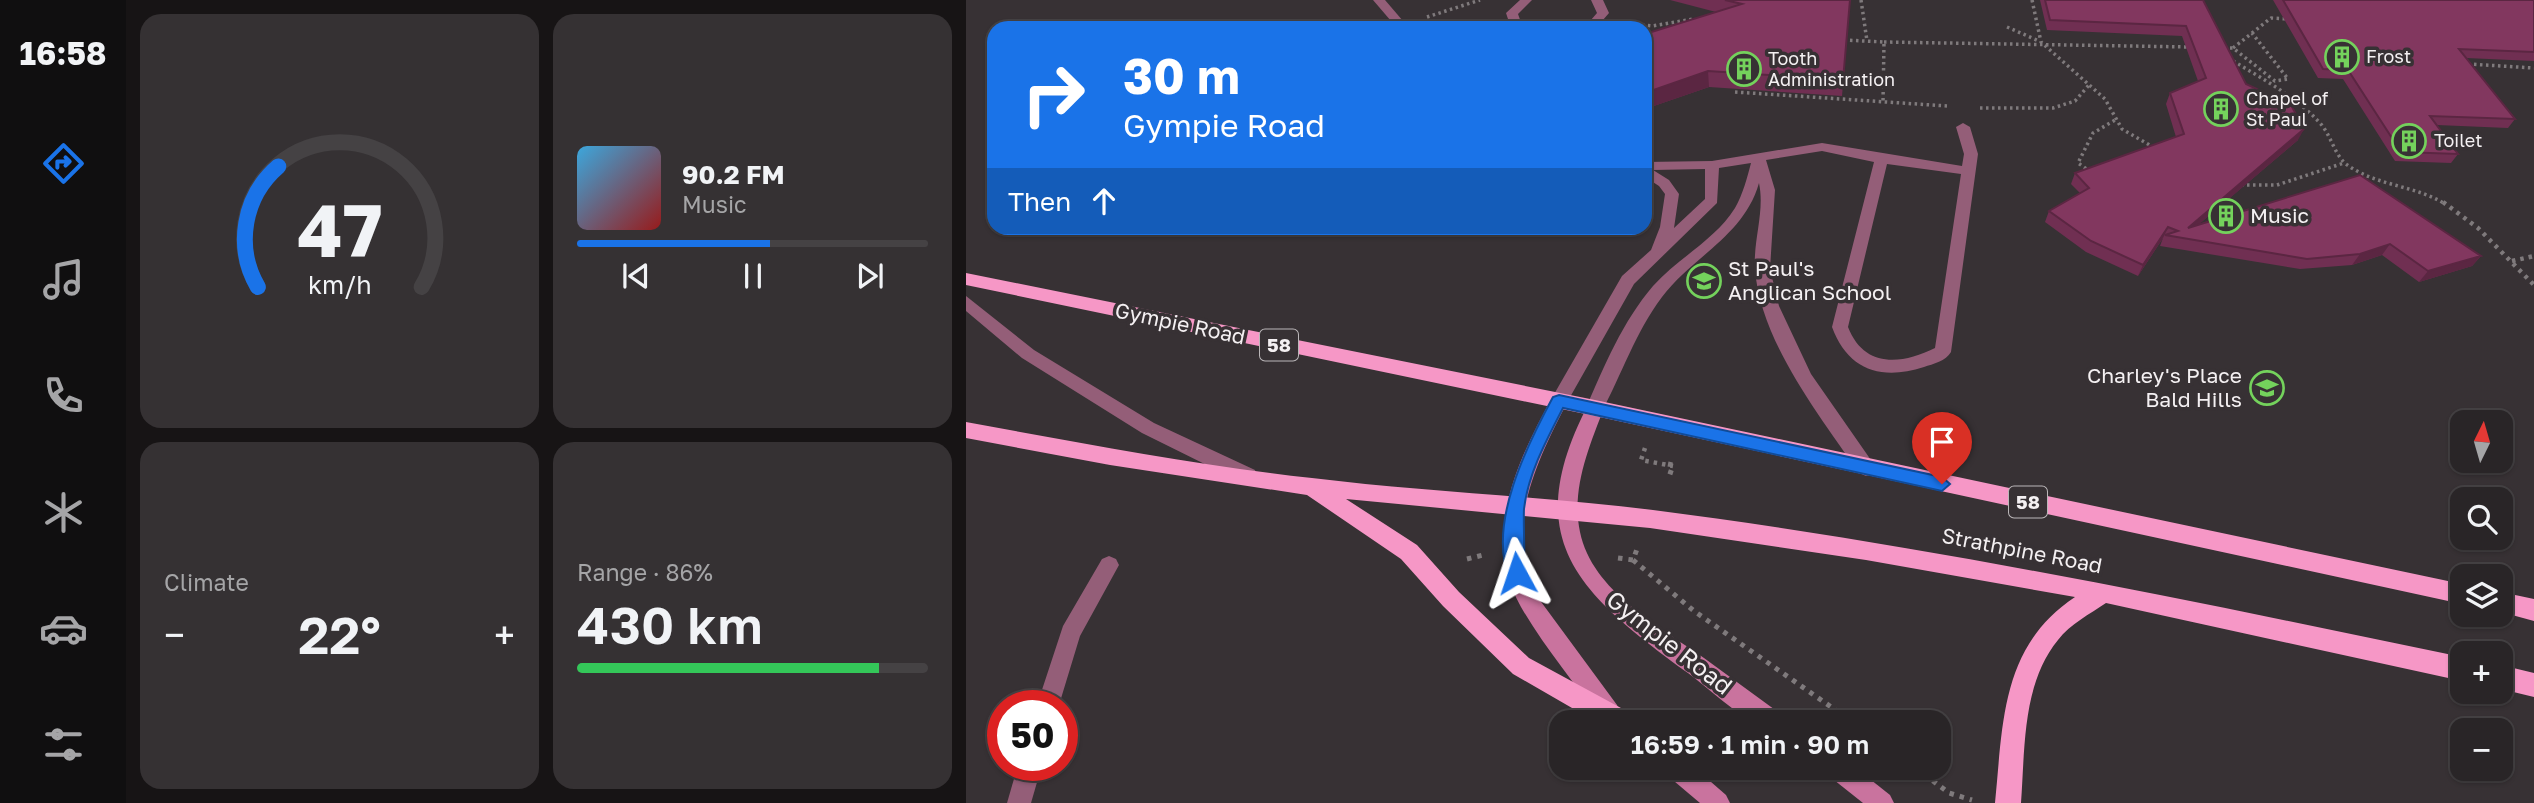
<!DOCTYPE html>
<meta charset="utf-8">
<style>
body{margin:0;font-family:"Golos Text",sans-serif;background:#353133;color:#f1f3f6;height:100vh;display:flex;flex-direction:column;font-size:26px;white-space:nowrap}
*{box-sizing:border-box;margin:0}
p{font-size:23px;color:#a5a5a7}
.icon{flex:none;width:38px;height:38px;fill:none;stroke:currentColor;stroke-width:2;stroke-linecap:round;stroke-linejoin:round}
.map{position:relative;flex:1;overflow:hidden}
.drawer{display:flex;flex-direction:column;gap:14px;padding:14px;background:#171415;width:840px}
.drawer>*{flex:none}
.top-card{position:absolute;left:21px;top:21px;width:665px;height:214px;border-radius:21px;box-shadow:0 2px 5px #0004,0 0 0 2px #454244;background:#1a73e8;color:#fff;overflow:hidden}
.needle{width:46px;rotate:5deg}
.tools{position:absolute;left:1484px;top:410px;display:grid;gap:14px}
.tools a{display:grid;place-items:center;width:63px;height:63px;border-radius:14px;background:#292527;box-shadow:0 2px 5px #0004,0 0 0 2px #454244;font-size:35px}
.speed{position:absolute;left:21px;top:690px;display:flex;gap:14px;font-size:35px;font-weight:700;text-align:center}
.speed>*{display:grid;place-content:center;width:91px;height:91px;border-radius:50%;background:#292527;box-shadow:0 2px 5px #0004,0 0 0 2px #454244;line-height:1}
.speed .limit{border:10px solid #d22;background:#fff;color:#111}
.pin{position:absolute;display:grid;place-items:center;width:60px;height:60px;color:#fff;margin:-72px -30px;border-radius:50% 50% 50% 0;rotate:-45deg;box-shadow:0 0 7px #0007}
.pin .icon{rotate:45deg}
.me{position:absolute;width:77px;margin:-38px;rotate:355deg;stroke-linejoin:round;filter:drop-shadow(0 0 5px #0008)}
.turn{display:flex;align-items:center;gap:24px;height:147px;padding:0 21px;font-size:32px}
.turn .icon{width:91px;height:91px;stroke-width:2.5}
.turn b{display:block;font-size:49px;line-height:60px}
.then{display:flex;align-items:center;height:66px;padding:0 21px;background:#0003;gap:14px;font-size:26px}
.big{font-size:52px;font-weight:600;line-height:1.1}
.drawer .card{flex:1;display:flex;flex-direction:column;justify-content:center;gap:10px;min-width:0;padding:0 24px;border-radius:21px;background:#353133}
.drawer .dial{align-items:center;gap:0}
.dial svg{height:182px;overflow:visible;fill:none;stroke:#454244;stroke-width:7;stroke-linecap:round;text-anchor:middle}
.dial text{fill:#f1f3f6;stroke:none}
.song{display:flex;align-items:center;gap:21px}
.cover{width:84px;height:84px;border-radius:10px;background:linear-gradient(135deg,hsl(200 70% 55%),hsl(0 70% 35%))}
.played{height:7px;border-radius:4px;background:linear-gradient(90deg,#1a73e8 55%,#454244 55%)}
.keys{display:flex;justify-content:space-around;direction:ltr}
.heat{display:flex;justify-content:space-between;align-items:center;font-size:38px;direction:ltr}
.charge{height:10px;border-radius:5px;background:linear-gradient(90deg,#34c759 86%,#454244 0)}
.drawer .tiles{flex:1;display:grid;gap:14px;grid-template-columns:repeat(2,1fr)}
.trip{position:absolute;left:583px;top:710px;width:402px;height:70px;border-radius:21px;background:#292527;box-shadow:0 2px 5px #0004,0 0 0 2px #454244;font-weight:600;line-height:70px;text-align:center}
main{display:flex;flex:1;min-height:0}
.menu{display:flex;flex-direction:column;width:126px;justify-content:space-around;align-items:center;background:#100f10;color:#a5a5a7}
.menu .icon{width:49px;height:49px}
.menu .on{color:#1a73e8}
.menu b{font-size:32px;color:#f1f3f6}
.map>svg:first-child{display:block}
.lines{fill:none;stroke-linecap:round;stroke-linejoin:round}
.path-far2{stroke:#7f7a7c;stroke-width:3.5;stroke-dasharray:2.5 3.5;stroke-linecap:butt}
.path-far1{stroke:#7f7a7c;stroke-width:4.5;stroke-dasharray:3.5 5;stroke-linecap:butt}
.path{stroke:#7f7a7c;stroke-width:5;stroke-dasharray:4.5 6;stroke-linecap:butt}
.service{fill:#945e78;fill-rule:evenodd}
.minor{fill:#945e78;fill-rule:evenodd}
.secondary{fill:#c9739e;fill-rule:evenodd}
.trunk{fill:#f697c6;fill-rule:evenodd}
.wall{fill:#702f52}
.shaded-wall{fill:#5b2642}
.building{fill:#82375f;stroke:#5b2642;stroke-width:2}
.route{fill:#1a73e8;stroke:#114b97;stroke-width:2}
.labels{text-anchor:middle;stroke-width:7;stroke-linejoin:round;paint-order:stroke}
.far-poi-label{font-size:18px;fill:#f4f0f2;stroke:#373134;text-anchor:start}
.shield{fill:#373134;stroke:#bbb7b9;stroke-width:2}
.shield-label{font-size:19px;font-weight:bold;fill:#f4f0f2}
.poi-label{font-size:21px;fill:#f4f0f2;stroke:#373134;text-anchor:start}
.street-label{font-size:21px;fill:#f4f0f2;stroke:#373134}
.near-street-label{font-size:24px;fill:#f4f0f2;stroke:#373134}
</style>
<main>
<nav class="menu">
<b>16:58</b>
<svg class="icon on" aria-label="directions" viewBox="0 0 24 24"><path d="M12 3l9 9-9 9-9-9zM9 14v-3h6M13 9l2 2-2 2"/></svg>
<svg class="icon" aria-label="music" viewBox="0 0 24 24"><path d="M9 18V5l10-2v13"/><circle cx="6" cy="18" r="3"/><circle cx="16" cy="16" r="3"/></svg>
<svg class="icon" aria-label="phone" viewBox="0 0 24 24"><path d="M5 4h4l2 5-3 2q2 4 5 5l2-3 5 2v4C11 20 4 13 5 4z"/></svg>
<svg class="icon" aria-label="climate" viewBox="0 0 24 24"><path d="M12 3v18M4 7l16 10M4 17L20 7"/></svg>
<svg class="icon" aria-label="car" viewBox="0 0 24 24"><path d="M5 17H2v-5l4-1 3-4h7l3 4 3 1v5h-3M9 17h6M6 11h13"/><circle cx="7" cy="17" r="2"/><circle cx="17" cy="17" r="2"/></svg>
<svg class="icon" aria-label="filters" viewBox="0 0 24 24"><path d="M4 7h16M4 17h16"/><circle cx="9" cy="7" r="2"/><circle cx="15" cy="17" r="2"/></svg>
</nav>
<section class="drawer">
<div class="tiles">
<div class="card dial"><svg viewBox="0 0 100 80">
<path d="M14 69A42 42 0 1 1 86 69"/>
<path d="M14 69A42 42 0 0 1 23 16" stroke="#1a73e8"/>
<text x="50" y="56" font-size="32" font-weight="700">47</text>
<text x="50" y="72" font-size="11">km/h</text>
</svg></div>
<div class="card">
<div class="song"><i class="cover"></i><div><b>90.2 FM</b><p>Music</p></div></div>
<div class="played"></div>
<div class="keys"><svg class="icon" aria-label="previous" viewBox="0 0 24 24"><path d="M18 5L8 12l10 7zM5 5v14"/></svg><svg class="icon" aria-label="pause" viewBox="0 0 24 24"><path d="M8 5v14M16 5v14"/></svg><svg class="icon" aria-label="next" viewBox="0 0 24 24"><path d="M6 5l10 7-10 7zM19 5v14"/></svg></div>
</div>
<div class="card"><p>Climate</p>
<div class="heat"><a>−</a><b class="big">22°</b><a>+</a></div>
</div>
<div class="card"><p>Range · 86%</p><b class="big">430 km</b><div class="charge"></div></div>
</div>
</section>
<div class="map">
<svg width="1568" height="803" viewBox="0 0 1568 803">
<rect width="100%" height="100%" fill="#373134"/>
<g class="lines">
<!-- path-far2 -->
<g class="path-far2">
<polyline points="895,0 901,41"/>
<polyline points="1066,0 1075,42 1139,99 1156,129 1187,147"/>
<polyline points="461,17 514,0"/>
<polyline points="658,23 686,26 727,19 730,23"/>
<polyline points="1041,27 1073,41"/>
<polyline points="878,40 918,42 917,102"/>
<polyline points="918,42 1225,47"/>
<polyline points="1258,48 1267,48 1309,81 1322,79 1286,33"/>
<polyline points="1267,48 1305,18 1322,19"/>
<path d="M1267,61c30,18 63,36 87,62 11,12 14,31 26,41 29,22 69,21 99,40"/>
<polyline points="1502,64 1568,68"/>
<polyline points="769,92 981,106"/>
<polyline points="1014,108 1087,108 1109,101 1123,85"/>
<polyline points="1125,172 1112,163 1127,133 1151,119"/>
<polyline points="1275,185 1311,185 1378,163"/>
</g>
<!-- path-far1 -->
<g class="path-far1">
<polyline points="1477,202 1512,228 1568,285"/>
<polyline points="1546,261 1568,256"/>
<polyline points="679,448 675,460 707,466"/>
</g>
<!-- path -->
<g class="path">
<polyline points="702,464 707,465 703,477"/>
<polyline points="652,558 667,560 671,549"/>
<polyline points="501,559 517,555"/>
<polyline points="667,560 728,611 888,723"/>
<polyline points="950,768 983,793 1006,800"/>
</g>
<!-- service -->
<g class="service">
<polygon points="407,0 419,0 443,28 431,28"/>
<polygon points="554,0 566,0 552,14 557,28 545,28 540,13"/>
<polygon points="625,0 637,0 643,13 630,28 618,28 631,13"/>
<path d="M997,123l7,4 8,27 -27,198c-5,9 -18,12 -27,15 -43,14 -76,3 -92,-40l42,-165 -52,-11 -56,9 9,30 -5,79 9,37 32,68 62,89 2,5 -2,5 -7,3 -7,-3c-39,-57 -99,-132 -104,-204 -2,-29 10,-57 4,-86 -15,53 -66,73 -97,114 -27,36 -40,77 -61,116h-12l-3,-5c18,-42 37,-87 67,-122 25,-28 62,-46 82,-78 8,-14 12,-30 16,-45l-32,5 -2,35 -83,81 -69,122h-12l-3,-5 3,-5 69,-120 29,-26 9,-23 5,-33 -6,-8 -14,-9v-15l67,-1 110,-18 140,23 2,-12 -8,-27zM921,164l74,10 -26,174c-34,17 -71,20 -87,-21zM739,169v30l-31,29 5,-34 -10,-14 -16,-10z"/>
<polygon points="0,296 68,350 188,423 289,470 291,476 289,482 282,484 275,482 176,433 56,358 0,311"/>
</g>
<!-- minor -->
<g class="minor">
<polygon points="143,556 150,559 153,565 114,636 93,705 71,705 97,626 136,559"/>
<polygon points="52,765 76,765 65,803 41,803"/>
</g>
<!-- secondary -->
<g class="secondary">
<path d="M593,394l6,2 3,5c-31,59 -68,134 -29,198l78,106 3,8 -3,8h-16c-26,-38 -57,-74 -80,-114 -40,-71 -4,-146 32,-211z"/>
<path d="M629,401l6,2 3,5c-15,39 -33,81 -24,124 12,59 80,95 124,126 26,19 52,38 78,57l3,8c-9,0 -23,2 -31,-1 -20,-9 -50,-38 -69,-51 -106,-78 -168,-131 -96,-268z"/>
<polygon points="698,768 729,768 760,795 764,803 734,803 702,776"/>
<polygon points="859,768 890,768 924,795 928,803 897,803 863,776"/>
</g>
<!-- trunk -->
<g class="trunk">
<polygon points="0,273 629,400 1496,584 1496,604 629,416 0,285"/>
<path d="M0,422c115,21 230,43 346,56 113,14 228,18 341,32 273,35 540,91 809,147v24l-356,-78c-16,11 -36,21 -48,37 -36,44 -33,109 -37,163h-26c8,-80 6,-157 80,-206l-209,-37 -216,-32 -304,-29 71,46 42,47 70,66 92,50 3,9 -2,6h-24l-85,-49 -70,-68 -42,-47 -94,-64 -197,-30 -144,-27z"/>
<polygon points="1535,592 1568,599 1568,621 1535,612"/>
<polygon points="1535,665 1568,673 1568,697 1535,689"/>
</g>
</g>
<!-- wall -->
<g class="wall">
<polygon points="704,0 884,0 876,96 743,87 679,109 750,12"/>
<polygon points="1074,0 1237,0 1280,84 1332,140 1233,224 1394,175 1515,256 1506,266 1453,282 1416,255 1386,265 1334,269 1194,246 1197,238 1172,276 1120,252 1079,222 1083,211 1114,193 1105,184 1109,173 1210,137 1200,104 1204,93 1232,81 1216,36 1081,30"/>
<polygon points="1307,0 1568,0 1568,61 1500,58 1549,119 1542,128 1471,125 1492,154 1485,163 1429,161 1377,79 1352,78"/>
</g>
<!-- shaded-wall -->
<g class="shaded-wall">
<polygon points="742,71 743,87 679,109 679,93"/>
<polygon points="1338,129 1332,140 1217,238 1222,228"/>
<polygon points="1202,227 1197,238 1172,276 1177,265"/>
<polygon points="1424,244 1416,255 1386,265 1394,254"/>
<polygon points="1515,256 1506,266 1453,282 1462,271"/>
</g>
<!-- building -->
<g class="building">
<polygon points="759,0 884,0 877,80 742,71 679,93 679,34 776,4"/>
<polygon points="1079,0 1237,0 1280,84 1325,105 1338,129 1222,228 1394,175 1515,256 1462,271 1424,244 1394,254 1341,259 1199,235 1212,231 1202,227 1177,265 1125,241 1083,211 1123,188 1109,173 1218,134 1204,93 1240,78 1220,26 1084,20"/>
<polygon points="1317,0 1568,0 1568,52 1493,49 1549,119 1464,116 1492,154 1435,152 1382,70 1357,69"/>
</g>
<!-- route -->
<path class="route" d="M593,395l383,82 8,7 -8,7 -379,-83c-16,31 -35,66 -39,101 -1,14 2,64 -1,70l-6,3 -7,-3c-24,-53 18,-136 43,-182z"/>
<!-- icons -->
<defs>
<g id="building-ring" transform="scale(1.75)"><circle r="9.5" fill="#373134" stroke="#74d25c" stroke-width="1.5"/><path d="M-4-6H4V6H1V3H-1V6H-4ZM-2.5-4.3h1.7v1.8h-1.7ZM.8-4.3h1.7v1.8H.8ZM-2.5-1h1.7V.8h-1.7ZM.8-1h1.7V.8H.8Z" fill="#74d25c"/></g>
<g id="school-ring" transform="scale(1.75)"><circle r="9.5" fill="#373134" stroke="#74d25c" stroke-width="1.5"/><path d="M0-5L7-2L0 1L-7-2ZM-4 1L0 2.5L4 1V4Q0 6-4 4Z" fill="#74d25c"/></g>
</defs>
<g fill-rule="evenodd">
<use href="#building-ring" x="1376" y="57"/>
<use href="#building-ring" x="778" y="69"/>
<use href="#building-ring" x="1255" y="109"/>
<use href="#building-ring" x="1443" y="141"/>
<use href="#building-ring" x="1260" y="216"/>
<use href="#school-ring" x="738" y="281"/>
<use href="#school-ring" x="1301" y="388"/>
</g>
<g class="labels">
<!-- far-poi labels -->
<g class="far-poi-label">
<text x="1400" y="63">Frost</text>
<text x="802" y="65">Tooth<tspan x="802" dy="21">Administration</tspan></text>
<text x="1280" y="105">Chapel of<tspan x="1280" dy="21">St Paul</tspan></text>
<text x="1468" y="147">Toilet</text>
</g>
<!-- shield labels -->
<g class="shield">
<rect x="294" y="329.5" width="38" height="31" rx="5"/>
<rect x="1043" y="486.5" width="38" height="31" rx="5"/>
</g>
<g class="shield-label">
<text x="313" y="352">58</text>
<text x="1062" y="509">58</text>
</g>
<!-- poi labels -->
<g class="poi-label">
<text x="1284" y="223">Music</text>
<text x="762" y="276">St Paul's<tspan x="762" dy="24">Anglican School</tspan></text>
<text x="1276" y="383" text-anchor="end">Charley's Place<tspan x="1276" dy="24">Bald Hills</tspan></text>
</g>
<!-- street labels -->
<g class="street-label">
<text transform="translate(214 324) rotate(12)" y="7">Gympie Road</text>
<text transform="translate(1056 551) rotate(11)" y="7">Strathpine Road</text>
</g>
<!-- near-street labels -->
<g class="near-street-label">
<text transform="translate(703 643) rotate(38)" y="8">Gympie Road</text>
</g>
</g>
</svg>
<div class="tools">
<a><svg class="needle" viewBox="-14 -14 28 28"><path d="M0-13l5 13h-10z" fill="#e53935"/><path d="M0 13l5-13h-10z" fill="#a5a5a7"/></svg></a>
<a><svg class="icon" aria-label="search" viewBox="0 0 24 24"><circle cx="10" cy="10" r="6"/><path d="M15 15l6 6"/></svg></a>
<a><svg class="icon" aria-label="layers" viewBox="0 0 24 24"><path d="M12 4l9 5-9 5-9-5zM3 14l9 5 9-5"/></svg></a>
<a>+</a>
<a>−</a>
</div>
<div class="speed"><div class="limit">50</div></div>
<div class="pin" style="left:976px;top:484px;background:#d93025"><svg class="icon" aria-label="arrive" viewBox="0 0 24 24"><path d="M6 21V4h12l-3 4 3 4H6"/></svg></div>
<svg class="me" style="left:551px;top:573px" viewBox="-20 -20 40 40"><path d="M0-17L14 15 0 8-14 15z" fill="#1a73e8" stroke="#fff" stroke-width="4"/></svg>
<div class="trip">16:59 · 1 min · 90 m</div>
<div class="top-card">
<div class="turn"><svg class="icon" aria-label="right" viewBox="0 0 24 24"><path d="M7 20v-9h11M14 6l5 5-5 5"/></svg><div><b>30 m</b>Gympie Road</div></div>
<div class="then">Then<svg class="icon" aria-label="ahead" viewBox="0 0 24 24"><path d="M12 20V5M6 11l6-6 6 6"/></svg></div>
</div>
</div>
</main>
